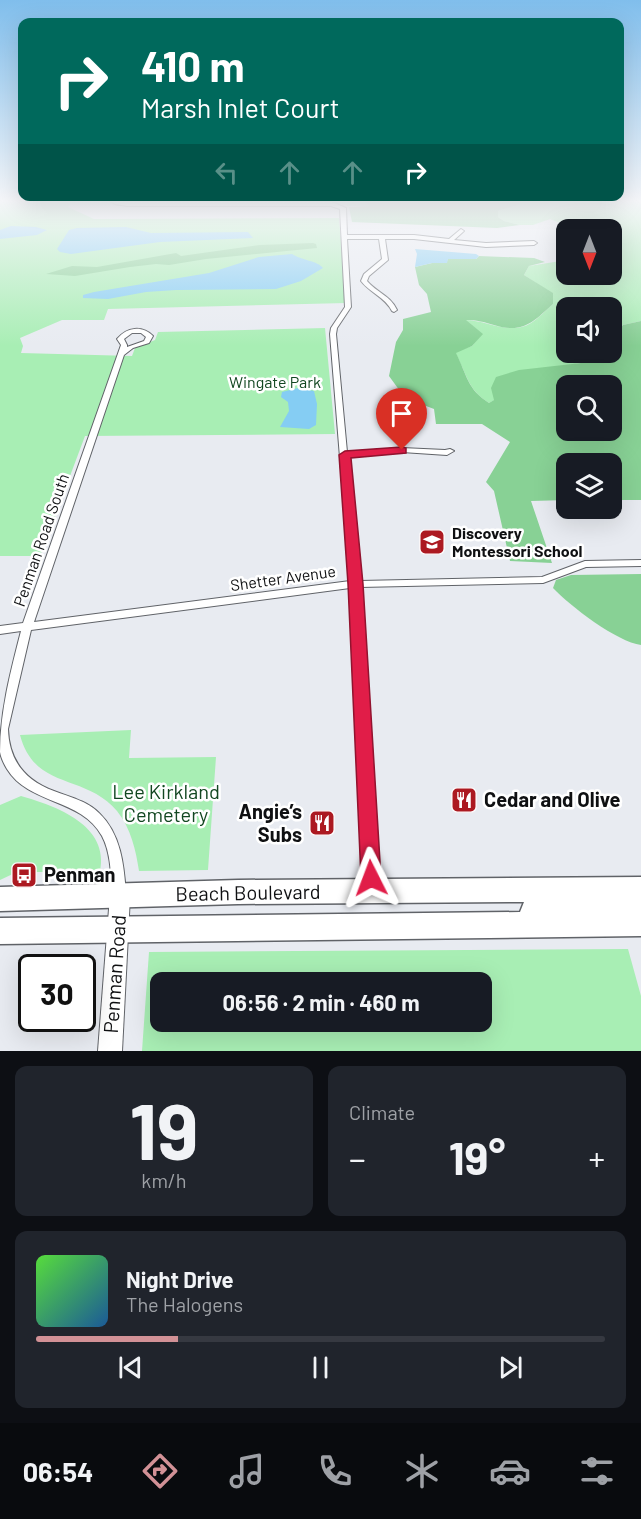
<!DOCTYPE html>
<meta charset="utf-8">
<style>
body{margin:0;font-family:Barlow,sans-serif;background:#20242c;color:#f1f3f6;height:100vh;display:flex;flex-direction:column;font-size:22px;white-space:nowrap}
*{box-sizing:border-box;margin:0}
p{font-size:20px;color:#9ea1a6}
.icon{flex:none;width:33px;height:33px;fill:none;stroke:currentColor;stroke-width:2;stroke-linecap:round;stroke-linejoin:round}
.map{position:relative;height:1051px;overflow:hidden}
.details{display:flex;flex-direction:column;gap:15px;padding:15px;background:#0d0f14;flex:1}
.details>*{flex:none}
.top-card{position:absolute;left:18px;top:18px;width:606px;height:183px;border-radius:12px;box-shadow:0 6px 24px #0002;background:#00695c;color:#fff;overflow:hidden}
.needle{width:39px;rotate:180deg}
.buttons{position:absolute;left:556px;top:219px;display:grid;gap:12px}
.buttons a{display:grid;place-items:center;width:66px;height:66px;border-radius:12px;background:#171b24;box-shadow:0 6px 24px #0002;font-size:30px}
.speed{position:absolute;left:18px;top:954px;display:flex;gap:12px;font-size:30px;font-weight:700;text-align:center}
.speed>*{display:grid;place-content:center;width:78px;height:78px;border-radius:50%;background:#171b24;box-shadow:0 6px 24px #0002;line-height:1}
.speed .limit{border:3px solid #111;border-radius:9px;background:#fff;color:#111}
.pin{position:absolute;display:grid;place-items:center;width:51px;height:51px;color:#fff;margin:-62px -26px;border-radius:50% 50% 50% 0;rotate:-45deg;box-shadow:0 0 6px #0007}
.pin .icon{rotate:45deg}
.me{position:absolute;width:66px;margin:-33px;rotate:357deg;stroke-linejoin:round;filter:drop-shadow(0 0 4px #0008)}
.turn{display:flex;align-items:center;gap:21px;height:126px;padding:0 24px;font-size:27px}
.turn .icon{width:78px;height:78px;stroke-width:2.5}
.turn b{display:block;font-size:42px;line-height:51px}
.lanes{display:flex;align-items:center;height:57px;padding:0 24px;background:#0003;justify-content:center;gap:30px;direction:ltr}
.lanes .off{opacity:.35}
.big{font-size:45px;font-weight:700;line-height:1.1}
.details .tile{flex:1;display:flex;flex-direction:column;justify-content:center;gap:9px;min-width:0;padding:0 21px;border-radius:12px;background:#20242c}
.details .dial{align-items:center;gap:0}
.dial b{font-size:78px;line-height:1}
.song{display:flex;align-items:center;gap:18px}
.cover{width:72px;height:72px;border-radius:9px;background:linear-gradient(135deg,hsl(110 70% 55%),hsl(210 70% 35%))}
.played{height:6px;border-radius:3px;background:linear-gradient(90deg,#d29196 25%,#363941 25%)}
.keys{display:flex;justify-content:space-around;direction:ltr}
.heat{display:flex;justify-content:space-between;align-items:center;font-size:33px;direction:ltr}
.details .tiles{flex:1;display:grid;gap:15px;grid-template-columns:1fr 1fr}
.tile:last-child{grid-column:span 2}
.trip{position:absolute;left:150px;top:972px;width:342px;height:60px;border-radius:12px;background:#171b24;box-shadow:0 6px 24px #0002;font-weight:700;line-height:60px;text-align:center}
.menu{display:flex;height:96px;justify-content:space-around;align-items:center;background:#090b0e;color:#9ea1a6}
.menu .icon{width:42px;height:42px}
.menu .current{color:#d29196}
.menu b{font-size:27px;color:#f1f3f6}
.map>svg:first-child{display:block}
.green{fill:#a8eeb4;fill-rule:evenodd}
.forest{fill:#88d195;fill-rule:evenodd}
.water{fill:#85cdf3}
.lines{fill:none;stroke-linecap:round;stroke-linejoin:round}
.street-casing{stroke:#606368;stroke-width:2}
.secondary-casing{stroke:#606368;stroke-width:2}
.highway-casing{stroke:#606368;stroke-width:3}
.street{fill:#fff;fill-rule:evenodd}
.secondary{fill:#fff;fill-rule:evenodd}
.highway{fill:#fff;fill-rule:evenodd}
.route{fill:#e11d48;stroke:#92132f;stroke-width:1.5}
.labels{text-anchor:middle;stroke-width:5;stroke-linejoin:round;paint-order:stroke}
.park-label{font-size:16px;fill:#124721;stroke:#fff}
.poi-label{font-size:16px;font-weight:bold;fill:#0f1012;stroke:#fff;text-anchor:start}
.street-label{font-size:16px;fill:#0f1012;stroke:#fff}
.near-park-label{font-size:20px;fill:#124721;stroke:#fff}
.near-poi-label{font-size:20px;font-weight:bold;fill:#0f1012;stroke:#fff;text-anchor:start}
.near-street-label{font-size:20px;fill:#0f1012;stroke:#fff}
</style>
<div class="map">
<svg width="641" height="1051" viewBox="0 0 641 1051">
<rect width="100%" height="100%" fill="#e8ebf1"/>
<!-- green -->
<g class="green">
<polygon points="0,199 73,199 68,207 94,219 339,218 346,303 108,309 104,320 62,320 20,338 23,346 21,353 132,356 135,348 155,340 158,332 325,328 335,434 85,436 40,556 0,556"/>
<path d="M359,199h282v122l-18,4 -11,11v-28h-45v44l18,1 -4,10 -30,5 -62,35c-22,-14 -22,-29 -34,-51l17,-6 10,-12 -17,-14c22,0 45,16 66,3 8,-5 15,-13 22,-19v-10l-29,-19 5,-9 38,-6v14h45v-44l-37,-1 -25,-10 -17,6h-13l-16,-4 -6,-4v-6l11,-4 -162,-1v-4z"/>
<path d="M131,730l-2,28 87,-1 -8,113 -69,1c-3,-20 -8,-43 -22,-60 -32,-38 -82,-20 -97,-76z"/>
<path d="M21,796c35,10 89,29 79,76l-13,6 -15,1 -12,-7h-43l-17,8v-75z"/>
<path d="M628,949l13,47v55h-499l7,-99zM160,982h322v40h-322z"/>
</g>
<!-- forest -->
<g class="forest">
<polygon points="354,199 564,199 546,204 525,202 498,211 498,217 504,221 520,225 497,228 352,222 349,207 369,206 365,201 346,201"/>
<polygon points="313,243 316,244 317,248 206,259 169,265 156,264 130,267 75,276 46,274 72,266 97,267 176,253 181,256 260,245"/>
<path d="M479,256l55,2 11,4 -16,4 -5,9 29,18v11c-20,18 -30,30 -59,21 -10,-3 -17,-5 -28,-5l17,14 -11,12 -16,7c11,22 11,36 33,50l5,-3 -3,-12 5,-11 23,-7 62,-7 4,-10 27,-1v-16l11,-11 18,-4v179h-29v-36h-45v36l-36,1 21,62 -42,-2 -16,-70 -8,-9 24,-40 -28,-18h-46l-2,-15 -29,-11 -16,-22 7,-34 7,-12v-11l28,-7 -4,-18 -8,-9 -4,-18 17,-4h14l2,-4h28zM567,386h45v44h-45z"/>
<path d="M641,574v71c-24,-3 -71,-39 -88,-57l3,-8 15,-5z"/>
</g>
<!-- water -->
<g class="water">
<polygon points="11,226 36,227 47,230 37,235 0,239 0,230"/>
<polygon points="126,227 151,233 248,232 253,238 160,242 71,254 60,252 57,249 69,230 77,228"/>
<polygon points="415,249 476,254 479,256 476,259 448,259 447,263 432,263 415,267 417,254"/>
<path d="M292,254c9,6 26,7 31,14l-22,13 -25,8 -100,1 -30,2 -38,7 -25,-1v-3l11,-3 115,-19 50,-16z"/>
<polygon points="298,388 314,391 317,404 316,425 309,429 280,427 289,411 288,402 281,397 282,392"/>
</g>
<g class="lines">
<!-- street casing -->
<g class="street-casing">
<path id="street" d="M107,199c7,-1 13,3 20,3h205l14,6 1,27h67l35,4 12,-10 3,2 -10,9 32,3 48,-2 3,2 -3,2 -48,2 -72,-8h-29l3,21 -19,16 -2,5c9,11 24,15 30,29l-3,2 -2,-1c-7,-14 -22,-18 -31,-30l3,-7 18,-15 -3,-20h-32l4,68 -14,21 -1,6 11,118 55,-4 43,2 5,-1 4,2 -7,4 -45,-3 -54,5 12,124 182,-4 43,-16 56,-1v6l-55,1 -43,16 -183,4 19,304 -2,5 -5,1 -5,-1 -2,-5 -15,-303 -319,42 -23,99c1,31 16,51 46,62 16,6 33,10 45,22 22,21 25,52 27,81l-2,5 -5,2 -5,-2 -2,-5c-1,-19 -1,-41 -10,-58 -21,-38 -73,-31 -95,-67 -3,-5 -6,-11 -7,-17 0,-41 11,-82 21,-121l-21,3v-8l23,-3 98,-278 -4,-6c10,-12 25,-14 36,-3l-4,7 -16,5 -9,7 -90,267 316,-41 -20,-247 1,-6 14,-21 -5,-98 -9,-3h-204l-12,-2zM132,333h9l5,4 -2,4 -17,6v-2l-3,-6z"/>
</g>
<!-- secondary casing -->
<g class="secondary-casing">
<polygon id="secondary" points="120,886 127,889 130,896 122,1051 98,1051 110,896 113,889"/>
</g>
<!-- highway casing -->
<g class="highway-casing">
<polygon id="highway" points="641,877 641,936 0,944 0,918 520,912 524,902 238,904 0,911 0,887 238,880"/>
</g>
<!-- street -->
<use href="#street" class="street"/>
<!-- secondary -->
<use href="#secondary" class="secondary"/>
<!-- highway -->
<use href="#highway" class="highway"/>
</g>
<!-- sky -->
<linearGradient id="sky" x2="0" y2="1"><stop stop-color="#80beec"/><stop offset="0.58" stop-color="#f5f6f9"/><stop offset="1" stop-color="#f5f6f9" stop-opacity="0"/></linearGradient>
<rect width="641" height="346" fill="url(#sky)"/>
<!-- route -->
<polygon class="route" points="402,447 406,448 406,453 351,458 363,584 381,878 378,885 371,888 364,885 361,878 348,584 339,455 345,451"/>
<!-- icons -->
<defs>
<g id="school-square" transform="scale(1.35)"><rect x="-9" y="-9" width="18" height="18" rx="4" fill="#ac1921" stroke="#fff"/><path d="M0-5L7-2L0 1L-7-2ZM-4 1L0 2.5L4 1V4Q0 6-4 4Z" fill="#fff"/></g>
<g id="restaurant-square" transform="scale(1.35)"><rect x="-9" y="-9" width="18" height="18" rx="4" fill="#ac1921" stroke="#fff"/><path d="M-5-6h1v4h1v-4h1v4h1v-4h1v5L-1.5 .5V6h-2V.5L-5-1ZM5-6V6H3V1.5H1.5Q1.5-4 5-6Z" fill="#fff"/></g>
<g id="bus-square" transform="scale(1.35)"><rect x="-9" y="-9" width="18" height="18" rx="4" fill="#ac1921" stroke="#fff"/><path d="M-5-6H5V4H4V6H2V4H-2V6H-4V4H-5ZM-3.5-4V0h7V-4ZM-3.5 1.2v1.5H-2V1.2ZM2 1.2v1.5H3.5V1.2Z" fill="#fff"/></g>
</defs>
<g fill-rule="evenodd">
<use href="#school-square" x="432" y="542"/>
<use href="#restaurant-square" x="464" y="800"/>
<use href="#restaurant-square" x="322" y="823"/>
<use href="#bus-square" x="24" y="875"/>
</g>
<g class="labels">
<!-- park labels -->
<g class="park-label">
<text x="275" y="388">Wingate Park</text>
</g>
<!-- poi labels -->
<g class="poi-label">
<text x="452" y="539">Discovery<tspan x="452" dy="18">Montessori School</tspan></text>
</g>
<!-- street labels -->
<g class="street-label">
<text transform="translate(41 540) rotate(-71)" y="6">Penman Road South</text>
<text transform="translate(283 578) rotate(-8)" y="6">Shetter Avenue</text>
</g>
<!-- near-park labels -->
<g class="near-park-label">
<text x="166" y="799">Lee Kirkland<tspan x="166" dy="23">Cemetery</tspan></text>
</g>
<!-- near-poi labels -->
<g class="near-poi-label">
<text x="484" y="807">Cedar and Olive</text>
<text x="302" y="819" text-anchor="end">Angie’s<tspan x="302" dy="23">Subs</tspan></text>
<text x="44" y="882">Penman</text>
</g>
<!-- near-street labels -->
<g class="near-street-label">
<text transform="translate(248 893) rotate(-1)" y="7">Beach Boulevard</text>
<text transform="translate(115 974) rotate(-86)" y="7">Penman Road</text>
</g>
</g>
</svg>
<div class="buttons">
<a><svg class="needle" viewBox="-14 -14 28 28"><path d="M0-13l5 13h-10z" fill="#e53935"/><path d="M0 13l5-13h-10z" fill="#9ea1a6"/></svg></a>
<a><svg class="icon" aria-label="sound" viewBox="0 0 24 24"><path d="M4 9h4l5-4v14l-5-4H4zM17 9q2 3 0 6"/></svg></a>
<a><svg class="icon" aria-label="search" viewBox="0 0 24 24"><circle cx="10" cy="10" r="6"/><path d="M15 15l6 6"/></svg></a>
<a><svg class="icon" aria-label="layers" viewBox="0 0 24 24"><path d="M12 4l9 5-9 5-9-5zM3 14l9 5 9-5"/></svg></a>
</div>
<div class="speed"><div class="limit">30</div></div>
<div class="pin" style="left:402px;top:450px;background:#d93025"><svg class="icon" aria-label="arrive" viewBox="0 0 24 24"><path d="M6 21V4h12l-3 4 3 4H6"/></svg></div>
<svg class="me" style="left:371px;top:878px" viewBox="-20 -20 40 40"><path d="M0-17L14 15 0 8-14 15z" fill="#e11d48" stroke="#fff" stroke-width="4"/></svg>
<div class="trip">06:56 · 2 min · 460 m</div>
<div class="top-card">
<div class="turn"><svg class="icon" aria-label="right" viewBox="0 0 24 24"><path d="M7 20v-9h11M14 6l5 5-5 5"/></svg><div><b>410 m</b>Marsh Inlet Court</div></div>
<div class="lanes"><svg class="icon off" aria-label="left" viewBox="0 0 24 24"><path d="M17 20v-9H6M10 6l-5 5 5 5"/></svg><svg class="icon off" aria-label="ahead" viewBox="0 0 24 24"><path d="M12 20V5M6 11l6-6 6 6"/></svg><svg class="icon off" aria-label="ahead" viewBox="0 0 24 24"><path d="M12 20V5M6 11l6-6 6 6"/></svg><svg class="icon" aria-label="right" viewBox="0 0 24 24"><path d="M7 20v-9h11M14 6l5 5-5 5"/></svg></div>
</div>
</div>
<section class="details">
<div class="tiles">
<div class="tile dial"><b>19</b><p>km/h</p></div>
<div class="tile"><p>Climate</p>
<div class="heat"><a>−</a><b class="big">19°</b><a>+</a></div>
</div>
<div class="tile">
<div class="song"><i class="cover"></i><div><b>Night Drive</b><p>The Halogens</p></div></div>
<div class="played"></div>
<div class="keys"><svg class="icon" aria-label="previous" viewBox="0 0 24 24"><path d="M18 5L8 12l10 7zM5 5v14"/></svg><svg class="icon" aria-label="pause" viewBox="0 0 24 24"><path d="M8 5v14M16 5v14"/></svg><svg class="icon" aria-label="next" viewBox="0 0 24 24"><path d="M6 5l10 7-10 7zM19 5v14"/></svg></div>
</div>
</div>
</section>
<nav class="menu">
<b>06:54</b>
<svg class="icon current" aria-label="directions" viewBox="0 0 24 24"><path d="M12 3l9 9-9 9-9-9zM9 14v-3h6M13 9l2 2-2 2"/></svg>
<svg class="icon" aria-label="music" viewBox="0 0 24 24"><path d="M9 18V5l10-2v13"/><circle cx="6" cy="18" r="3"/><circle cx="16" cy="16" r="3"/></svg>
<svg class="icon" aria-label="phone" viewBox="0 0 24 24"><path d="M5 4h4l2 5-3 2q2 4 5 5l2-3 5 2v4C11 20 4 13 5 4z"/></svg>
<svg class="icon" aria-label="climate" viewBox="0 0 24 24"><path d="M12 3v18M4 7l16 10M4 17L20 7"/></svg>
<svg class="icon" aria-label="car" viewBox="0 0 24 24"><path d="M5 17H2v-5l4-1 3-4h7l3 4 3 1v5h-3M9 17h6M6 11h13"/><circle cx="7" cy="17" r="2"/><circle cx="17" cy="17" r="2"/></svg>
<svg class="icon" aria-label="filters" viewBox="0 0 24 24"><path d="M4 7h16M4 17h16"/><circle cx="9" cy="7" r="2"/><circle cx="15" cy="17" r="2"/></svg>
</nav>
